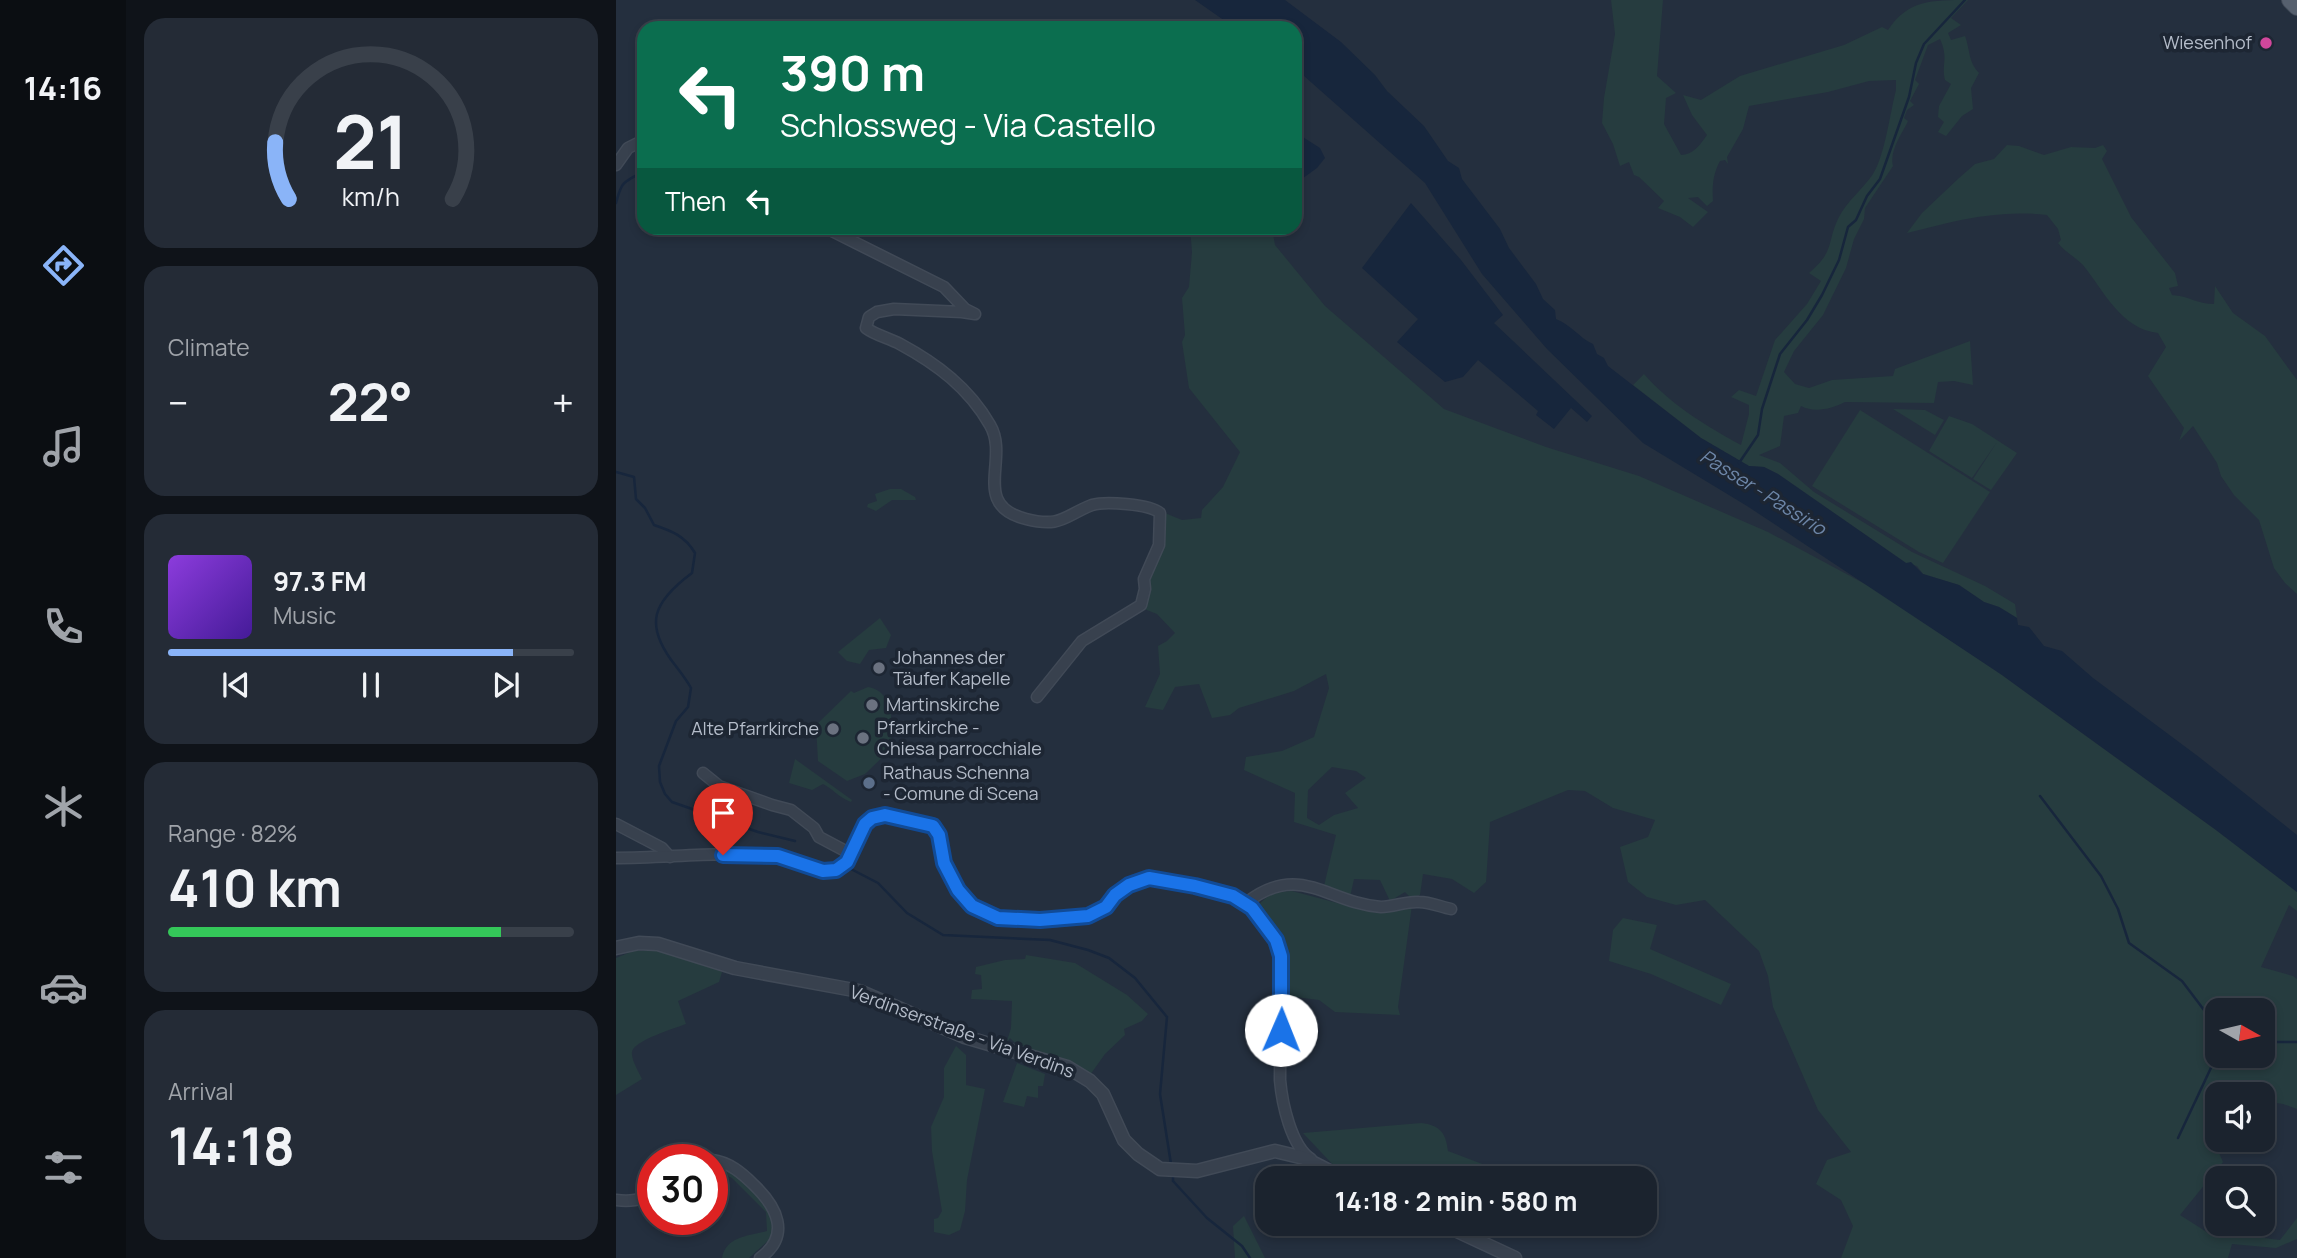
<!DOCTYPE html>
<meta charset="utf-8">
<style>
body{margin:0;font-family:Manrope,sans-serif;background:#242b36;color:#f1f3f6;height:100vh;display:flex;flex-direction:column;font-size:26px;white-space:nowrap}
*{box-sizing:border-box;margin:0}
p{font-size:23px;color:#a0a4aa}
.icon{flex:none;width:38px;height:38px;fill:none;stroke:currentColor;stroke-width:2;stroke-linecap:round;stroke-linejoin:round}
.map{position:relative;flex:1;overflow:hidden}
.details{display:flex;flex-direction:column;gap:18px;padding:18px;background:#0f1319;width:490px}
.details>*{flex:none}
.top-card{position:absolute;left:21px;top:21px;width:665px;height:214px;border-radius:21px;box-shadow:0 4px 10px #0003,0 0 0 2px #39404a;background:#0b6e4f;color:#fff;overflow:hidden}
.needle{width:46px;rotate:98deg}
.fabs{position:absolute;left:1589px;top:998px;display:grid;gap:14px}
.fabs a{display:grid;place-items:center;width:70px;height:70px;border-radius:14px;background:#1b232e;box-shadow:0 4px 10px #0003,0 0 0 2px #39404a;font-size:35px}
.speed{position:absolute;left:21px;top:1144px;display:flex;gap:14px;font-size:35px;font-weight:700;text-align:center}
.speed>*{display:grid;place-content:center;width:91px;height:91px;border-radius:50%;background:#1b232e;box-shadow:0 4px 10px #0003,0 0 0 2px #39404a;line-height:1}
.speed .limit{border:10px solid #d22;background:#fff;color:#111}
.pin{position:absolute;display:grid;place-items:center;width:60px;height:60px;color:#fff;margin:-72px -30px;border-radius:50% 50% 50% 0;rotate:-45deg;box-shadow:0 0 7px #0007}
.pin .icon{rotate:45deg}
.me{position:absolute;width:77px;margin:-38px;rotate:1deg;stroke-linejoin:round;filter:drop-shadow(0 0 5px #0008)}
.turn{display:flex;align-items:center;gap:24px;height:147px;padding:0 28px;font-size:32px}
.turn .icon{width:91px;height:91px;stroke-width:2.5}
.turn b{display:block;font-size:49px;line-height:60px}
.then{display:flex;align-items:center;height:66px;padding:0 28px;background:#0003;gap:14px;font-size:26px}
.big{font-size:52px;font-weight:700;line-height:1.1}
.details .card{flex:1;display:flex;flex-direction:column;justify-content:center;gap:10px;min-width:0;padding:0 24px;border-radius:21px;background:#242b36}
.details .dial{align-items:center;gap:0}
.dial svg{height:182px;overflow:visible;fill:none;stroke:#39404a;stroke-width:7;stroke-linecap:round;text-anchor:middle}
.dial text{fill:#f1f3f6;stroke:none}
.song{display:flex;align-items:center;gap:21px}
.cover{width:84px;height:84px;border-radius:10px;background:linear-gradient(135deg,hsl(270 70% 55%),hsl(260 70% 35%))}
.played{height:7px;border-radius:4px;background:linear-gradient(90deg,#8ab4f8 85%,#39404a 85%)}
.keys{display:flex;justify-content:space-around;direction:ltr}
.heat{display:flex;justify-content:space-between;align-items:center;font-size:38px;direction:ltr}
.charge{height:10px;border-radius:5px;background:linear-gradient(90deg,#34c759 82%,#39404a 0)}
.trip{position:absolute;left:639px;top:1166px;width:402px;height:70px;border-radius:21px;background:#1b232e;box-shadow:0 4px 10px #0003,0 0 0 2px #39404a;font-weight:700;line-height:70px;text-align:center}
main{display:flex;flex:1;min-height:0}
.tab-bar{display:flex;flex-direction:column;width:126px;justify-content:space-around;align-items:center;background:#0b0e12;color:#a0a4aa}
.tab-bar .icon{width:49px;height:49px}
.tab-bar .selected{color:#8ab4f8}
.tab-bar b{font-size:32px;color:#f1f3f6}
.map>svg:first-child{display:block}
.green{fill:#263c3f;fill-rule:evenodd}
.water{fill:#17263c}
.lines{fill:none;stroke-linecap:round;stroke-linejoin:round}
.stream{stroke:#17263c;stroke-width:2.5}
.minor-casing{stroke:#414a57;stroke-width:13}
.tertiary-casing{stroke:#414a57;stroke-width:15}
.primary-casing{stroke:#414a57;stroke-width:18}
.minor{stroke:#38414e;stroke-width:10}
.tertiary{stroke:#38414e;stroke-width:12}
.primary{stroke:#56606e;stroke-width:16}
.route-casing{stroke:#114b97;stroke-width:18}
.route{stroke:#1a73e8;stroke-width:12}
.hotel-dot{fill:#d1479c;stroke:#1d2633;stroke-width:2.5}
.worship-dot{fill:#6b7280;stroke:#1d2633;stroke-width:2.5}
.service-dot{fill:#5c6f8a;stroke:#1d2633;stroke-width:2.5}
.labels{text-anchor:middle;stroke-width:7;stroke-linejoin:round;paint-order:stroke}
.poi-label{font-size:18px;fill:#b4bcc9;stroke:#1d2633;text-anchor:start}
.street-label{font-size:18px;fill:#b4bcc9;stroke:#1d2633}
.water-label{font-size:19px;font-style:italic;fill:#6d86a8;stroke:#1d2633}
</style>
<main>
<nav class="tab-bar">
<b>14:16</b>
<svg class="icon selected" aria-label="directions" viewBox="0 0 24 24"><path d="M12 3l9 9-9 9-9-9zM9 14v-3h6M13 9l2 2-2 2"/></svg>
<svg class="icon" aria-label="music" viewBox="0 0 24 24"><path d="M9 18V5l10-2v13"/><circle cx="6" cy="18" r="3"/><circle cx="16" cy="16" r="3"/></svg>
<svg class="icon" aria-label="phone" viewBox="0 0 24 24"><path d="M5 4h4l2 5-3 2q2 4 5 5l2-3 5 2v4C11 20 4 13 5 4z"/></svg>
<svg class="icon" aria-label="climate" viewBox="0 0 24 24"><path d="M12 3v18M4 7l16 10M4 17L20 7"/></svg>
<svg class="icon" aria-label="car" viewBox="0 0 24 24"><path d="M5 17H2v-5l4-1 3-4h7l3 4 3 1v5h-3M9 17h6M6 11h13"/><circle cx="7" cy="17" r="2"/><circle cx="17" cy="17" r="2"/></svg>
<svg class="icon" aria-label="filters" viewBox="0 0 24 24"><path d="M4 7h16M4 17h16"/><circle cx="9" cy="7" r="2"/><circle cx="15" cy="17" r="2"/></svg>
</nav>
<section class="details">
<div class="card dial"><svg viewBox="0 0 100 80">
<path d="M14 69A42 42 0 1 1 86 69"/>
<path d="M14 69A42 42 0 0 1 8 44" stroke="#8ab4f8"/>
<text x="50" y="56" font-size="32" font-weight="700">21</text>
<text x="50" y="72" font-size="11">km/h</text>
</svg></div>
<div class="card"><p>Climate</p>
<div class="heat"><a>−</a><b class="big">22°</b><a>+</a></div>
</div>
<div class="card">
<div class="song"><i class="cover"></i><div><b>97.3 FM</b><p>Music</p></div></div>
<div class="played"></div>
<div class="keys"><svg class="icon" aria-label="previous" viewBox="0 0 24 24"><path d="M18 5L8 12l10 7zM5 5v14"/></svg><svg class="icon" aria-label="pause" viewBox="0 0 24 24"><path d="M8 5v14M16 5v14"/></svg><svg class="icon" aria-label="next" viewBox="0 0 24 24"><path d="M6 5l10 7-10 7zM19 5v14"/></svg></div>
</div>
<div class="card"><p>Range · 82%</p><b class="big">410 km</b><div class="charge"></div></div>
<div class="card"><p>Arrival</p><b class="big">14:18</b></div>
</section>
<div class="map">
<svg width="1681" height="1258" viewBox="0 0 1681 1258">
<rect width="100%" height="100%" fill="#242f3e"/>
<!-- green -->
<g class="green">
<path d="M995,0h52l-6,76 19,17 -10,5 -2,26 17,31c12,0 19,-10 26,-20l-15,-20 -9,-20 18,5 39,-24 104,-31 38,-18 6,3c20,-30 43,-30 80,-30l-17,18 10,7 -13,8 3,7 14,-4c5,13 3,26 14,37l-8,15 2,21 -11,7 -16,20 -8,-4 6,-10 -6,-5 1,-11 12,-22 -6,-4c-4,-16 4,-21 -5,-41l-12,6 -13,35 4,4 -9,17 4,4 -7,5 -3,8 4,3c-6,13 -19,30 -15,45l-28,42 -1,11 -10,20 -8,29 -23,47 -29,36 -10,21 11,12 14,4 23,-8 61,-4 2,-7 75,-28 3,44 -19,-4 -16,1 -4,21 -89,-1c-13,7 -31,11 -44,4l-3,7 -14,3 -4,30 -21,9 21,8 34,29 98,60 73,34 30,18 2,14 -18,-11 -15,-5 -25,-17 -36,-11 -6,-8 -11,-3 -128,-89 -14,-7 -15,-1 -48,-28 -68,-53 11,-11c26,30 62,52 97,71l8,-31v-9l-18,-8 8,-7 17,6 19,-56 32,-36 14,-23 -12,-8c27,-23 17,-30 30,-56 8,-16 24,-28 34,-43 12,-19 17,-61 23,-84v-10l-27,1 -41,11 -79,14 -6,23 -16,28 1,7 -3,-4 -5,1c-7,13 -8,25 -7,40l-6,5 -9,-9 -10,1 20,14 -15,15 -13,-10 -22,-9 6,-7 -25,-24 -5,-2 -5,-13 -9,4 -7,-22 -11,-21 2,-25 11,-64z"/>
<path d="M1391,145l12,1 25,9 27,-8 24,1 8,-3 4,6 -5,8 29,58 44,56 3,13 -9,2 3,7c17,1 25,9 42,9l1,-18 18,27 32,23 32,44v214l-12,-11 -11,-15 -15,-48 -25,-25 -13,-19 -4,-13 -24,-37 -14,15 5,-13 -36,-52 18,-29 -8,-14c-37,-4 -54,-42 -75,-68 -8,-8 -18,-13 -25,-22l3,-3 -3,-11 -11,-14c-49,-6 -93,6 -140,18l15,-20 37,-35 16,-14 19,-5z"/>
<path d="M574,228h82l3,17 50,61 119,103 102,38 93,29 129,56 110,59 124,84 214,155 81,62v19l-8,-6 -28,62 32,9 4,3v130l-14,-5 -20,-3v-7h-46l2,45 -3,7 7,16 -43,53 33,21 27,-1 40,5 17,-22v21l-21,9 -44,-4 -4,14h-387l12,-32 -12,-26 -25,-16 11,-24 24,-8 -33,-42 -45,-103 -5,-31 -9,-25 -54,-51 -29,5 -29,-8 -19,-15 -8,-35 28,-10 7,-17 -42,-12 -28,-17 -17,-1 -78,32 -4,60 -12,11 -22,-14 -29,-5 -3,21 -10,2 -5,-5 -15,9 -10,-21 -26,-1 -4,18 -26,-11 12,-51 -42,-13 1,-29 -51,-23 2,-13 36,-6 32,-14 15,-49 -3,-14 -32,17 -55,17 -9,7 -18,3 -13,-34 -24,3 -12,23 -18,-3 15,-33 -2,-28 9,-5 8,-8 -18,-19 -18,-7 16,-50v-48l27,11 19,-2 1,-8 21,-23 17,-35 -51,-64 -7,-46 3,-7 -3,-37 7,-11 3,-35zM716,767l24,4 10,7 -21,15 13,15 -24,7 -15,10 -12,-7 1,-28zM1601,1010h46v45h-46z"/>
<polygon points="1277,409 1309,410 1328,420 1319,435"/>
<polygon points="1244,410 1374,492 1327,563 1303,552 1196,486"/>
<polygon points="1333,416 1356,424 1401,453 1375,490 1357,479 1381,442 1356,478 1313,451"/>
<polygon points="274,489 285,489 299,497 300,500 276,500 260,511 251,507 252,504 261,501 259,494"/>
<polygon points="264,618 275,635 270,648 253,650 244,664 231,661 222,652"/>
<path d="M252,687c28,5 24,39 23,62l-26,25 -18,7 -29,-20 -2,-36 35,-34 3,2z"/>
<path d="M179,759l57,41 -1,2c-13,-5 -18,-13 -28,-18l-11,6 -23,-7z"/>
<polygon points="676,891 744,909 758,910 796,905 782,1007 784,1015 719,1012 703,1000 671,996 671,957 663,938 642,905 657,892"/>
<polygon points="1007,918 1041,925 1034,949 1115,984 1105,1005 1035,974 993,961 997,930"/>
<path d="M43,950l49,14 14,8 -3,10 -41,19 8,23c-11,4 -53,17 -54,28 -1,8 7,20 10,27l-26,16v-137l17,-7z"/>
<polygon points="410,955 459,963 511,995 532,1014 526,1021 508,1029 509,1035 489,1054 474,1075 442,1059 400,1044 394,1038 390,1044 395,1028 396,1001 355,999 356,990 366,989 365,975 359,974 360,967 389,960 409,959"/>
<polygon points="340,1046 350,1055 350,1085 369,1089 351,1180 349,1211 344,1230 333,1235 318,1232 318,1219 322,1218 326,1211 316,1151 315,1127 328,1097 328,1068"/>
<polygon points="401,1063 429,1074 427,1086 422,1086 422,1098 411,1096 408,1107 387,1102"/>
<path d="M805,1123c19,2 25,10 27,28l37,14 -5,13h-125l-18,-9 -34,-36z"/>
<path d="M96,1164l20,7 42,43 -2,23 -23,21h-27c4,-22 27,-22 45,-27l-1,-19 -34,-34 -20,-9z"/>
<polygon points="628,1216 649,1258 619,1258 617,1226"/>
</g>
<!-- water -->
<g class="water">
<path d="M579,0h90l56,42 34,33 12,16 37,35 24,35 11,7 3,11 38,50 9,19 27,36 7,15 12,11 1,9c17,7 22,18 37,25l4,10 7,4 4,8 93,72 48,28 15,1 14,7 128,89 5,-1 12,12 36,11 25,17 15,5 18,11 1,7 11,2 15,19 18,5 31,27 106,79 98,78v57l-81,-62 -214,-155 -255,-169 -104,-63 -96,-94 -65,-75 -57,-91 -130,-115v-40h-60z"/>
<polygon points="679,132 704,148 709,158 701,168 679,184"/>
<polygon points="795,203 845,260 887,315 878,323 976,416 971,422 955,408 938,429 920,415 922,411 862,360 847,377 829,382 781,342 802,319 746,268"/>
</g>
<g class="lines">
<!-- stream -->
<g class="stream">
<path d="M0,203c6,-23 7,-20 28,-32"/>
<polyline points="1123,463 1142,435 1146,409 1164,354 1191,320 1206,295 1223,260 1232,227 1240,220 1251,196 1264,179 1293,97 1300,63 1308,44 1349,0"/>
<path d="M0,472l18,5 2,22 9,9 9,17c18,6 31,11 41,28l-3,20c-39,29 -49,51 -17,92 6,8 11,14 16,23l-3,19 -12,14 -17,45 1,16 5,12 7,8 86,30 37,9"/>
<polyline points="1424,796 1485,876 1502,909 1513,943 1566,981 1588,1010 1599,1051"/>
<polyline points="233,868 262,883 291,913 327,935 434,940 472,950 493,958 519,978 551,1017 544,1094 555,1164"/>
<polyline points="1647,1042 1681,1042"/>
<polyline points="1562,1138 1601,1055"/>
<polyline points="557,1174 557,1181 591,1218 626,1246 634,1258"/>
</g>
<!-- minor casing -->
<g class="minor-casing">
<g id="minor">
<polyline points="0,165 12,148 28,140"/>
<path d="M210,228l118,59 21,22 10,5 -13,-2 -68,-3 -17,3 -8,5 -3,11c9,7 23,10 34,16 37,20 69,44 90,81 20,34 -20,80 36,94 35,9 38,-3 66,-14 13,-4 58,-1 68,8l-1,32 -15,34 1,10 -4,16 -59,36 -45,56"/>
<polyline points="87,773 103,786 156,805 175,810 198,828 203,837 235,854"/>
<polyline points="0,824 46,848 54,857"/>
<path d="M0,858c52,0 105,-7 156,-2 19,2 47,19 63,15 35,-10 5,-65 67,-53 11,2 26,4 35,12 3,7 3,14 4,21 4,20 15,42 31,55 22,18 99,19 124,7 16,-8 24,-26 42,-32 14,-5 28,0 42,2 50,9 85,19 101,73l-1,124c2,23 11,66 31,79"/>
<path d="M630,903c54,-42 81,0 135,4 13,0 25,-6 38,-5 11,0 22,5 32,7"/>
<path d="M96,1160c17,2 30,13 42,25 22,21 38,50 6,73"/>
<path d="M0,1200c14,2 24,0 37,-6"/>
</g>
</g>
<!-- tertiary casing -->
<g class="tertiary-casing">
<g id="tertiary">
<polyline points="0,948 23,943 42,944 119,968 243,991 349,1037 451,1067 474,1081 487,1094 508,1140 522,1154 544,1169 581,1171 659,1151 688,1158 727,1178"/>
<polyline points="824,1223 899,1258"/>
</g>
</g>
<!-- primary casing -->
<g class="primary-casing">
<polyline id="primary" points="1674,0 1681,7"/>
</g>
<!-- minor -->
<use href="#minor" class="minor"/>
<!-- tertiary -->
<use href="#tertiary" class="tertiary"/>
<!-- primary -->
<use href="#primary" class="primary"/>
</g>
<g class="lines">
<!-- route casing -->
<g class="route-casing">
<polyline id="route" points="107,855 162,856 207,871 220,870 231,862 249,824 256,818 269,815 317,826 323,835 328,863 342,890 356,906 382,918 424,920 472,916 490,907 499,895 513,885 533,878 579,886 617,896 636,908 660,940 665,956 665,1030"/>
</g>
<!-- route -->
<use href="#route" class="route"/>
</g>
<!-- markers -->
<circle class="hotel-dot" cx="1650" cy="43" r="7"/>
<g class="worship-dot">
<circle cx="263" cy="668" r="7"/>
<circle cx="256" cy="705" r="7"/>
<circle cx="217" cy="729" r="7"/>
<circle cx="247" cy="738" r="7"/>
</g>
<circle class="service-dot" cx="253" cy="783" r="7"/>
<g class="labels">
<!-- poi labels -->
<g class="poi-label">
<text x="1636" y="49" text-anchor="end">Wiesenhof</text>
<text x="277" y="664">Johannes der<tspan x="277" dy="21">Täufer Kapelle</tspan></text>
<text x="270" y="711">Martinskirche</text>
<text x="261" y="734">Pfarrkirche -<tspan x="261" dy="21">Chiesa parrocchiale</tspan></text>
<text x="203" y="735" text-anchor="end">Alte Pfarrkirche</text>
<text x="267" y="779">Rathaus Schenna<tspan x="267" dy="21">- Comune di Scena</tspan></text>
</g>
<!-- street labels -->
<g class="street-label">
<text transform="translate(346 1032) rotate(20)" y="6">Verdinserstraße - Via Verdins</text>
</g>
<!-- water labels -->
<g class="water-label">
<text transform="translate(1147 492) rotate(32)" y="7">Passer - Passirio</text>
</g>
</g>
</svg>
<div class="fabs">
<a><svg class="needle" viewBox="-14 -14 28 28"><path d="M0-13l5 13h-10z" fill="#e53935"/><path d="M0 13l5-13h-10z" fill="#a0a4aa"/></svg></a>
<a><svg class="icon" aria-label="sound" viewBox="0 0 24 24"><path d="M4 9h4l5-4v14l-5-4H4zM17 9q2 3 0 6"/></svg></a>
<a><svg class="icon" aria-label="search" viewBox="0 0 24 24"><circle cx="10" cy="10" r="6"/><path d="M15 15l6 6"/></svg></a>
</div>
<div class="speed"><div class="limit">30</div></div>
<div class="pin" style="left:107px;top:855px;background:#d93025"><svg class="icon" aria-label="arrive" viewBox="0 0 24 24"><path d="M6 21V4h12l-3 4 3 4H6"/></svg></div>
<svg class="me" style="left:665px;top:1030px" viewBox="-20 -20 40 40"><circle r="19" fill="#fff"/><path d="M0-13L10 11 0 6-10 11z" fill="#1a73e8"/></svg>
<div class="trip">14:18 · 2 min · 580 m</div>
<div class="top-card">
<div class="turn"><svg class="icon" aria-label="left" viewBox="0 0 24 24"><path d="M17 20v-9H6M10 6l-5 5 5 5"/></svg><div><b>390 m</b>Schlossweg - Via Castello</div></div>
<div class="then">Then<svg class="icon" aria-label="left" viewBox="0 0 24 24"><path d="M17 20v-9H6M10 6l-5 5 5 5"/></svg></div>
</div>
</div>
</main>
